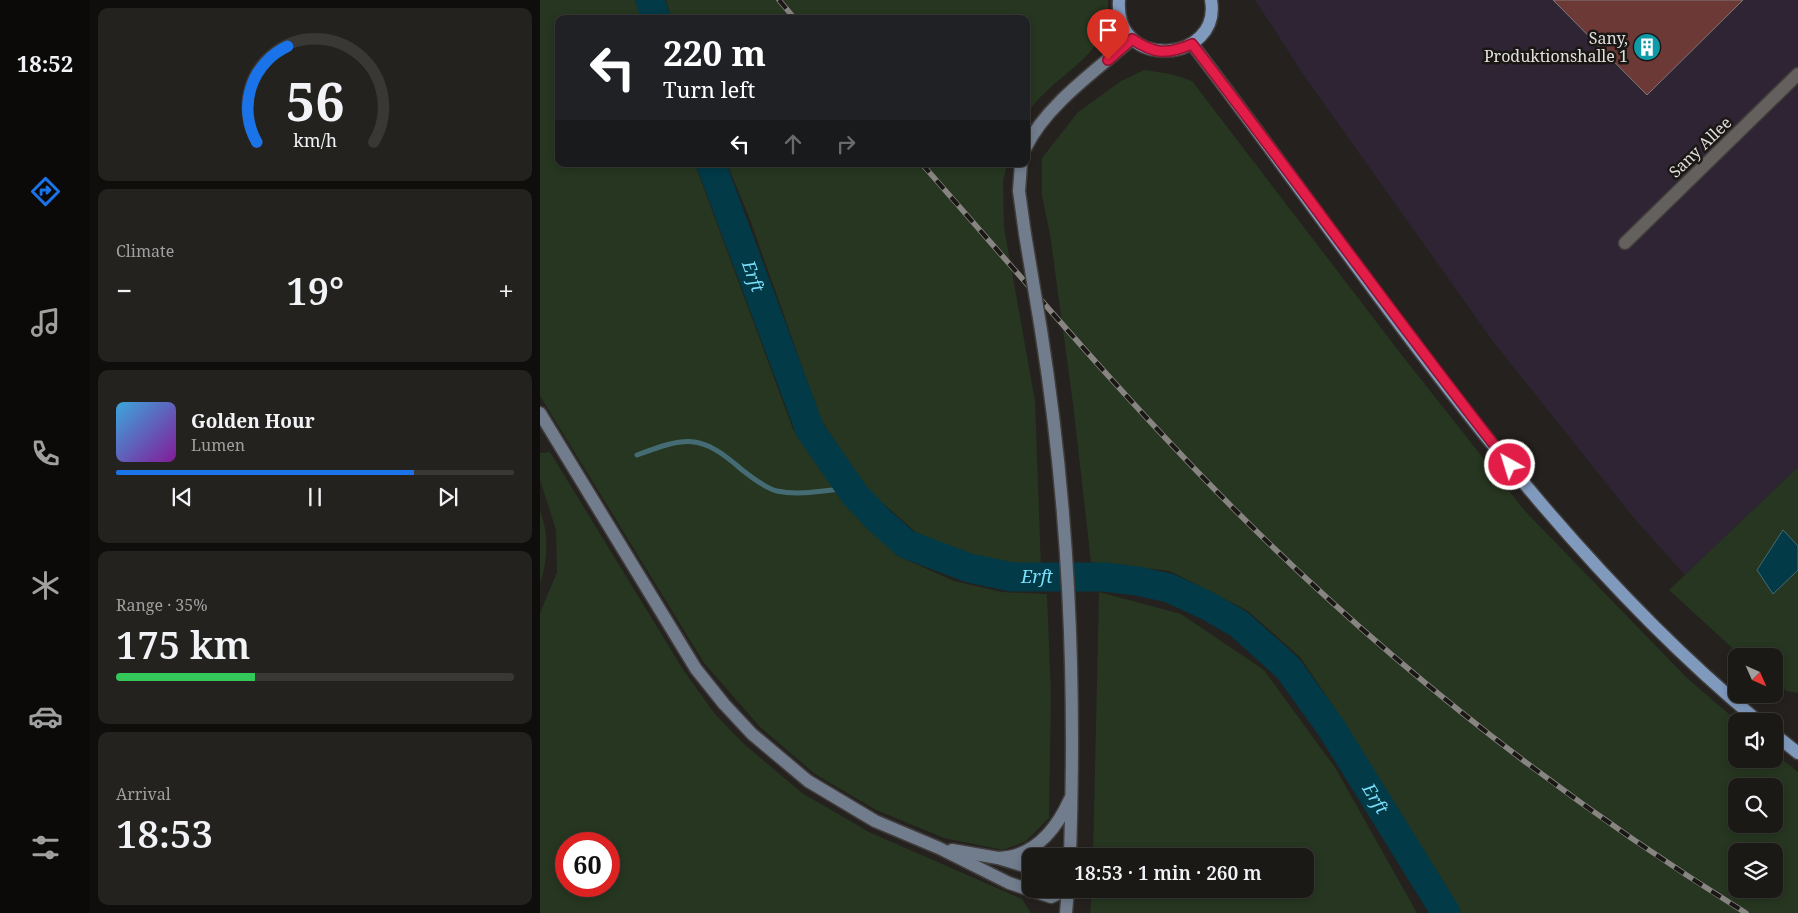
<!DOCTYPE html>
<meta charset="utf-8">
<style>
body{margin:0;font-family:"Noto Serif",serif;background:#24221f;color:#f1f3f6;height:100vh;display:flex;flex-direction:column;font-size:19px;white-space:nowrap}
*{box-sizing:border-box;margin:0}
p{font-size:16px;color:#a0a0a1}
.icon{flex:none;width:28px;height:28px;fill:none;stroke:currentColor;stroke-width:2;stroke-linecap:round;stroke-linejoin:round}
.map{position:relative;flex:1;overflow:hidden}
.details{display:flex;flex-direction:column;gap:8px;padding:8px;background:#0f0e0c;width:450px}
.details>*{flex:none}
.guide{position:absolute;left:15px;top:15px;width:475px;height:152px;border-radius:10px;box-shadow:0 2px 8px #0003,0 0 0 1px #393835;background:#202124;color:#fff;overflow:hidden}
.needle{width:32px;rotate:135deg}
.tools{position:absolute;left:1188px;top:648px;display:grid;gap:10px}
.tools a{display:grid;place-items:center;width:55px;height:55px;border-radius:10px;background:#1b1916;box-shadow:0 2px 8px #0003,0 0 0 1px #393835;font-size:25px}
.speed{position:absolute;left:15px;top:832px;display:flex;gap:10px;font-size:25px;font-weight:700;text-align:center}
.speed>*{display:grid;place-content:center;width:65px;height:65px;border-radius:50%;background:#1b1916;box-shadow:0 2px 8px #0003,0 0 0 1px #393835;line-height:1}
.speed .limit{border:8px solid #d22;background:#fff;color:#111}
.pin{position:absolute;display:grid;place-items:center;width:42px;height:42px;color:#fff;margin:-51px -21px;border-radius:50% 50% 50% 0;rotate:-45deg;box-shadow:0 0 5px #0007}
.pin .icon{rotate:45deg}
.me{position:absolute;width:55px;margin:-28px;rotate:321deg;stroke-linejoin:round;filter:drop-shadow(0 0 4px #0008)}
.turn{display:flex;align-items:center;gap:18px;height:105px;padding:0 25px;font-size:22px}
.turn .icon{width:65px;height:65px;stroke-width:2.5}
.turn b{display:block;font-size:35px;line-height:42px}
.lanes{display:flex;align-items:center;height:48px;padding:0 25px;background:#0003;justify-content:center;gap:25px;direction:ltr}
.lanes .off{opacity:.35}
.big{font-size:38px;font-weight:600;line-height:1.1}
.details .tile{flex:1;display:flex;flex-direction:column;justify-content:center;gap:8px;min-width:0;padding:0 18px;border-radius:10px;background:#24221f}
.details .dial{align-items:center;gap:0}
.dial svg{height:130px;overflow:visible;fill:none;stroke:#393835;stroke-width:7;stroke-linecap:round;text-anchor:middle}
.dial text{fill:#f1f3f6;stroke:none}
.song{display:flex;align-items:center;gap:15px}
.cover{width:60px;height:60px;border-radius:8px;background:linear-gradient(135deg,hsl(200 70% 55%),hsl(290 70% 35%))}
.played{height:5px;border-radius:2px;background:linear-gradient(90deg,#1a73e8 75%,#393835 75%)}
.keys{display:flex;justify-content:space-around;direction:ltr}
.heat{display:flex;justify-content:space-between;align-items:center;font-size:28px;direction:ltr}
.charge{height:8px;border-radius:4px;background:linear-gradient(90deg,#34c759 35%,#393835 0)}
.trip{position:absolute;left:482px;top:848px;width:292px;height:50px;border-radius:10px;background:#1b1916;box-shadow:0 2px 8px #0003,0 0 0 1px #393835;font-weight:600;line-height:50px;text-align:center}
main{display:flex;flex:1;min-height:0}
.tab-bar{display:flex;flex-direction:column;width:90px;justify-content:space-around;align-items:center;background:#0b0a09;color:#a0a0a1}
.tab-bar .icon{width:35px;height:35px}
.tab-bar .on{color:#1a73e8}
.tab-bar b{font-size:22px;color:#f1f3f6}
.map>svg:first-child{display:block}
.industrial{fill:#2e2433}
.green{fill:#263620;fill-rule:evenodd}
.water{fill:#023a47;stroke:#456c74}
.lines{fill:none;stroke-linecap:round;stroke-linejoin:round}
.stream{stroke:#456c74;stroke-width:5}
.river{stroke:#023a47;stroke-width:29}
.building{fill:#6c3936;stroke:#7e7978}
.street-casing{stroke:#403d3b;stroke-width:15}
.secondary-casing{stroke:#403d3b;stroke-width:15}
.primary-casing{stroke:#403d3b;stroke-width:15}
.street{stroke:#63605d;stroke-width:12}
.secondary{stroke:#717d8d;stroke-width:12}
.primary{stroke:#809abe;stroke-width:12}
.rail-casing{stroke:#878482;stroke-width:5.5}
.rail{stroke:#1a1715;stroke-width:4;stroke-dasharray:11;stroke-linecap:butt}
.secondary-bridge-casing{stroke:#403d3b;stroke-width:15;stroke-linecap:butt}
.secondary-bridge{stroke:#717d8d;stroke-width:12}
.route-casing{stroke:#92132f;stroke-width:12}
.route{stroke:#e11d48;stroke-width:9}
.labels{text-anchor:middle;stroke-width:5;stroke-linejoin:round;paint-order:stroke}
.poi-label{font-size:16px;fill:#e2e0de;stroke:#1a1715;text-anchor:end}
.street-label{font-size:16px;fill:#e2e0de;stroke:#1a1715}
.water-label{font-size:18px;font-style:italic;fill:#7cdffd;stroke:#1a1715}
</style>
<main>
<nav class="tab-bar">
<b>18:52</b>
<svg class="icon on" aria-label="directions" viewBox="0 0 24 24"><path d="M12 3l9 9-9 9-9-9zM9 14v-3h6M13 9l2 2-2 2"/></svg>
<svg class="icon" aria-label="music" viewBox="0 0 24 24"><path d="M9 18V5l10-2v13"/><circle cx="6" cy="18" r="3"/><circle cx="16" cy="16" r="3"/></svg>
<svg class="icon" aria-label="phone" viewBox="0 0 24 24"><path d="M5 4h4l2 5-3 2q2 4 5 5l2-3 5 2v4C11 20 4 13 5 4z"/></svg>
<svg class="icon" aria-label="climate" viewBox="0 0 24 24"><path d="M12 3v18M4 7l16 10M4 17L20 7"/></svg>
<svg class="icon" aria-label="car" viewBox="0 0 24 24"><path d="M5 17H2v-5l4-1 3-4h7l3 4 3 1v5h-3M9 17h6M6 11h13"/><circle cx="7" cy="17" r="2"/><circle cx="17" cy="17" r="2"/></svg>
<svg class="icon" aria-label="filters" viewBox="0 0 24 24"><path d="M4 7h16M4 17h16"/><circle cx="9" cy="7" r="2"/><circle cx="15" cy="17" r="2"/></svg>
</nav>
<section class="details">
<div class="tile dial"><svg viewBox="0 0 100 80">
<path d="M14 69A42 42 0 1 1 86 69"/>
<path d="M14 69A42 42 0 0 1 33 10" stroke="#1a73e8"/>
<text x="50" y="56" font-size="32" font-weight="700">56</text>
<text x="50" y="72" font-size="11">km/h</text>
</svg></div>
<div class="tile"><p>Climate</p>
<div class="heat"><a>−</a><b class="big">19°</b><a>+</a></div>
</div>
<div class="tile">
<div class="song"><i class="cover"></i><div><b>Golden Hour</b><p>Lumen</p></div></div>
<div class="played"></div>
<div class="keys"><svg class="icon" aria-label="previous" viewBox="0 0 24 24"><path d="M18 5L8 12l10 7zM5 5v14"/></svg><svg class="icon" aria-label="pause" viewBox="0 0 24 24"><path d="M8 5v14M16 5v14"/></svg><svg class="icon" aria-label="next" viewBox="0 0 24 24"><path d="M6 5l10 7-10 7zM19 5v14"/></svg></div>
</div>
<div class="tile"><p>Range · 35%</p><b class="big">175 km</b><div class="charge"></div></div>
<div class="tile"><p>Arrival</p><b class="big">18:53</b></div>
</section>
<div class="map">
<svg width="1258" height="913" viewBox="0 0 1258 913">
<rect width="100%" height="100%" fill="#24211e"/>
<!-- industrial -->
<polygon class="industrial" points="715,0 1258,0 1258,467 1145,575 1093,517 952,340 765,77"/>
<!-- green -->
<g class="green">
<polygon points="0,0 95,0 102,19 19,19 19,164 155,164 253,429 300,496 360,557 414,581 462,592 507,594 511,695 509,818 486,841 463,850 404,838 336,810 275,774 220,727 164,663 0,396"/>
<path d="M126,0h442c0,7 1,16 -1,23 -12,40 -60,57 -81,93v-97h-355z"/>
<path d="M604,70l27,4 21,7 209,273 124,157 162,167 50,43 -1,38h38v-6l24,19v141h-339l-115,-191 -44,-65 -52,-46 -78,-40 -79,-9 -18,-158 -23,-170 -8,-38v-38l36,-46 43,-31zM1234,786v38h-38v-38zM1234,851v38h-38v-38z"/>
<polygon points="187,164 467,164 463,182 464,227 495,401 501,567 439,558 380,536 327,489 281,420 209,217"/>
<path d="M10,452l134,219 31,43 28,29 59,50 67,39 153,67 9,14h-491v-300l17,-41 -1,-42 -16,-50v-27zM26,844h43v42h-43z"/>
<polygon points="1258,467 1258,693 1247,691 1234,682 1234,656 1201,656 1129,590"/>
<path d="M0,511c9,22 8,50 0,72z"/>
<polygon points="559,592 641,614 724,670 796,769 877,913 550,913 552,889 766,889 766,856 553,856"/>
</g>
<!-- water -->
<polygon class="water" points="1243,530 1258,546 1258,570 1233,594 1217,570"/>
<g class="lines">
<!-- stream -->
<path class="stream" d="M97,455c49,-18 63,-22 104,14 10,8 24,19 36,22 23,5 50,-1 73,-3"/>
<!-- river -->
<g class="river">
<polyline points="110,0 116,19"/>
<path id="s1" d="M171,164l99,266 45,65 24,25 27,24 63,24 43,9h92l33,4 32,7 37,17 33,19 49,44 44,61 114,184"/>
</g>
</g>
<!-- building -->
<polygon class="building" points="1013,0 1203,0 1107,95"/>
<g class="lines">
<!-- street casing -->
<g class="street-casing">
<polyline id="street" points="1085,243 1258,74"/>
</g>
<!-- secondary casing -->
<g class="secondary-casing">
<g id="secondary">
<path d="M486,147c20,-42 71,-77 106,-108"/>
<polyline points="481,164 479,191 485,234"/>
<path d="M501,330c28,177 35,347 29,526"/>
<polyline points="0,413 156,669 184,704 212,734 268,781 335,821 399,848 469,883 511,897 528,889"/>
<polyline points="412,850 458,858 491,868"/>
<path d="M458,858c36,-1 58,-28 72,-59"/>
<polyline points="526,913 528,889"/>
</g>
</g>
<!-- primary casing -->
<g class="primary-casing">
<g id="primary">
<path d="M579,0c-5,73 103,62 92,0"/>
<path d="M652,44c178,233 338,488 566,677"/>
<polyline points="1234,734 1258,753"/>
</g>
</g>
<!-- street -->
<use href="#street" class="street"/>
<!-- secondary -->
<use href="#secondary" class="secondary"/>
<!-- primary -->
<use href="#primary" class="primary"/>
<!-- rail casing -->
<g class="rail-casing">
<g id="rail">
<polyline points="239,0 255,19"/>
<path d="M382,164c103,117 203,236 313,346 154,154 326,288 511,403"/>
</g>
</g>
<!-- rail -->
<use href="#rail" class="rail"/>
<!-- secondary-bridge casing -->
<g class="secondary-bridge-casing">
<polyline id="secondary-bridge" points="485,234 501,330"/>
</g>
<!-- secondary-bridge -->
<use href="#secondary-bridge" class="secondary-bridge"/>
</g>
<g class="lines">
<!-- route casing -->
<g class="route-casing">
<path id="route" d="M568,60l24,-21c22,15 35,16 60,5 107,139 209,283 318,421"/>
</g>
<!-- route -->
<use href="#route" class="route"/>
</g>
<!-- icons -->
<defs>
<g id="building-disc" transform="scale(1.4375)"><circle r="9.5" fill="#0f9aa8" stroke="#1a1715"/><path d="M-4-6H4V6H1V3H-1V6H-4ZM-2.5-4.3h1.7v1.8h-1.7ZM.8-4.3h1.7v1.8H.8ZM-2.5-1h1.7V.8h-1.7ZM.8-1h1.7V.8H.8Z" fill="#fff"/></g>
</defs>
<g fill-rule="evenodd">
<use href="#building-disc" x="1107" y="47"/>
</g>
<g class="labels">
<!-- poi labels -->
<g class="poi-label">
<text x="1088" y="44">Sany,<tspan x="1088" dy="18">Produktionshalle 1</tspan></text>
</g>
<!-- street labels -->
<g class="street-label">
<text transform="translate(1160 147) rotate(-44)" y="6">Sany Allee</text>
</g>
<!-- water labels -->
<g class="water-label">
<text dy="6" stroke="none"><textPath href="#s1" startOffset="120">Erft</textPath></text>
<text dy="6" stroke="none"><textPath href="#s1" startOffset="570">Erft</textPath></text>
<text dy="6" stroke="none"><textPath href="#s1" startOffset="1005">Erft</textPath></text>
</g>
</g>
</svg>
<div class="tools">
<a><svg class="needle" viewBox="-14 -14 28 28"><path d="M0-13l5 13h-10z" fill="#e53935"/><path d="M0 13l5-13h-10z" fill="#a0a0a1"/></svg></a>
<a><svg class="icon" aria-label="sound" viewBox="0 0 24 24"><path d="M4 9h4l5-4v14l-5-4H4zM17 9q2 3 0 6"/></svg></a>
<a><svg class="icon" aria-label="search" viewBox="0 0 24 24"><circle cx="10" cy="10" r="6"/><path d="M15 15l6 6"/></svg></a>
<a><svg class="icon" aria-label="layers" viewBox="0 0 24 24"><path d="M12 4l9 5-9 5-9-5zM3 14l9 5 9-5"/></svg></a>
</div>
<div class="speed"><div class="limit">60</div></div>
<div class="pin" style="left:568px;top:60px;background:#d93025"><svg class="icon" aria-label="arrive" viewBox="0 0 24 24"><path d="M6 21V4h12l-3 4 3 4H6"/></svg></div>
<svg class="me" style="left:970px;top:465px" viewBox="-20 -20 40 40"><circle r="17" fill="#e11d48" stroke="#fff" stroke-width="3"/><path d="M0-11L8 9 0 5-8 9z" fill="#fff"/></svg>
<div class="trip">18:53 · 1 min · 260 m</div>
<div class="guide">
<div class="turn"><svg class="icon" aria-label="left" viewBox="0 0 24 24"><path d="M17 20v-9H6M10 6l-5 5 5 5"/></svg><div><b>220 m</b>Turn left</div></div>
<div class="lanes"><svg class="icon" aria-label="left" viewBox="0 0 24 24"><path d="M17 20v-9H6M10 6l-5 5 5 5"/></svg><svg class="icon off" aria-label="ahead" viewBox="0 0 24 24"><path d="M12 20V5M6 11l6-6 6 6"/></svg><svg class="icon off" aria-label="right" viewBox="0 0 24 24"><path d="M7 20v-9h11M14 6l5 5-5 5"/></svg></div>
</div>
</div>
</main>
